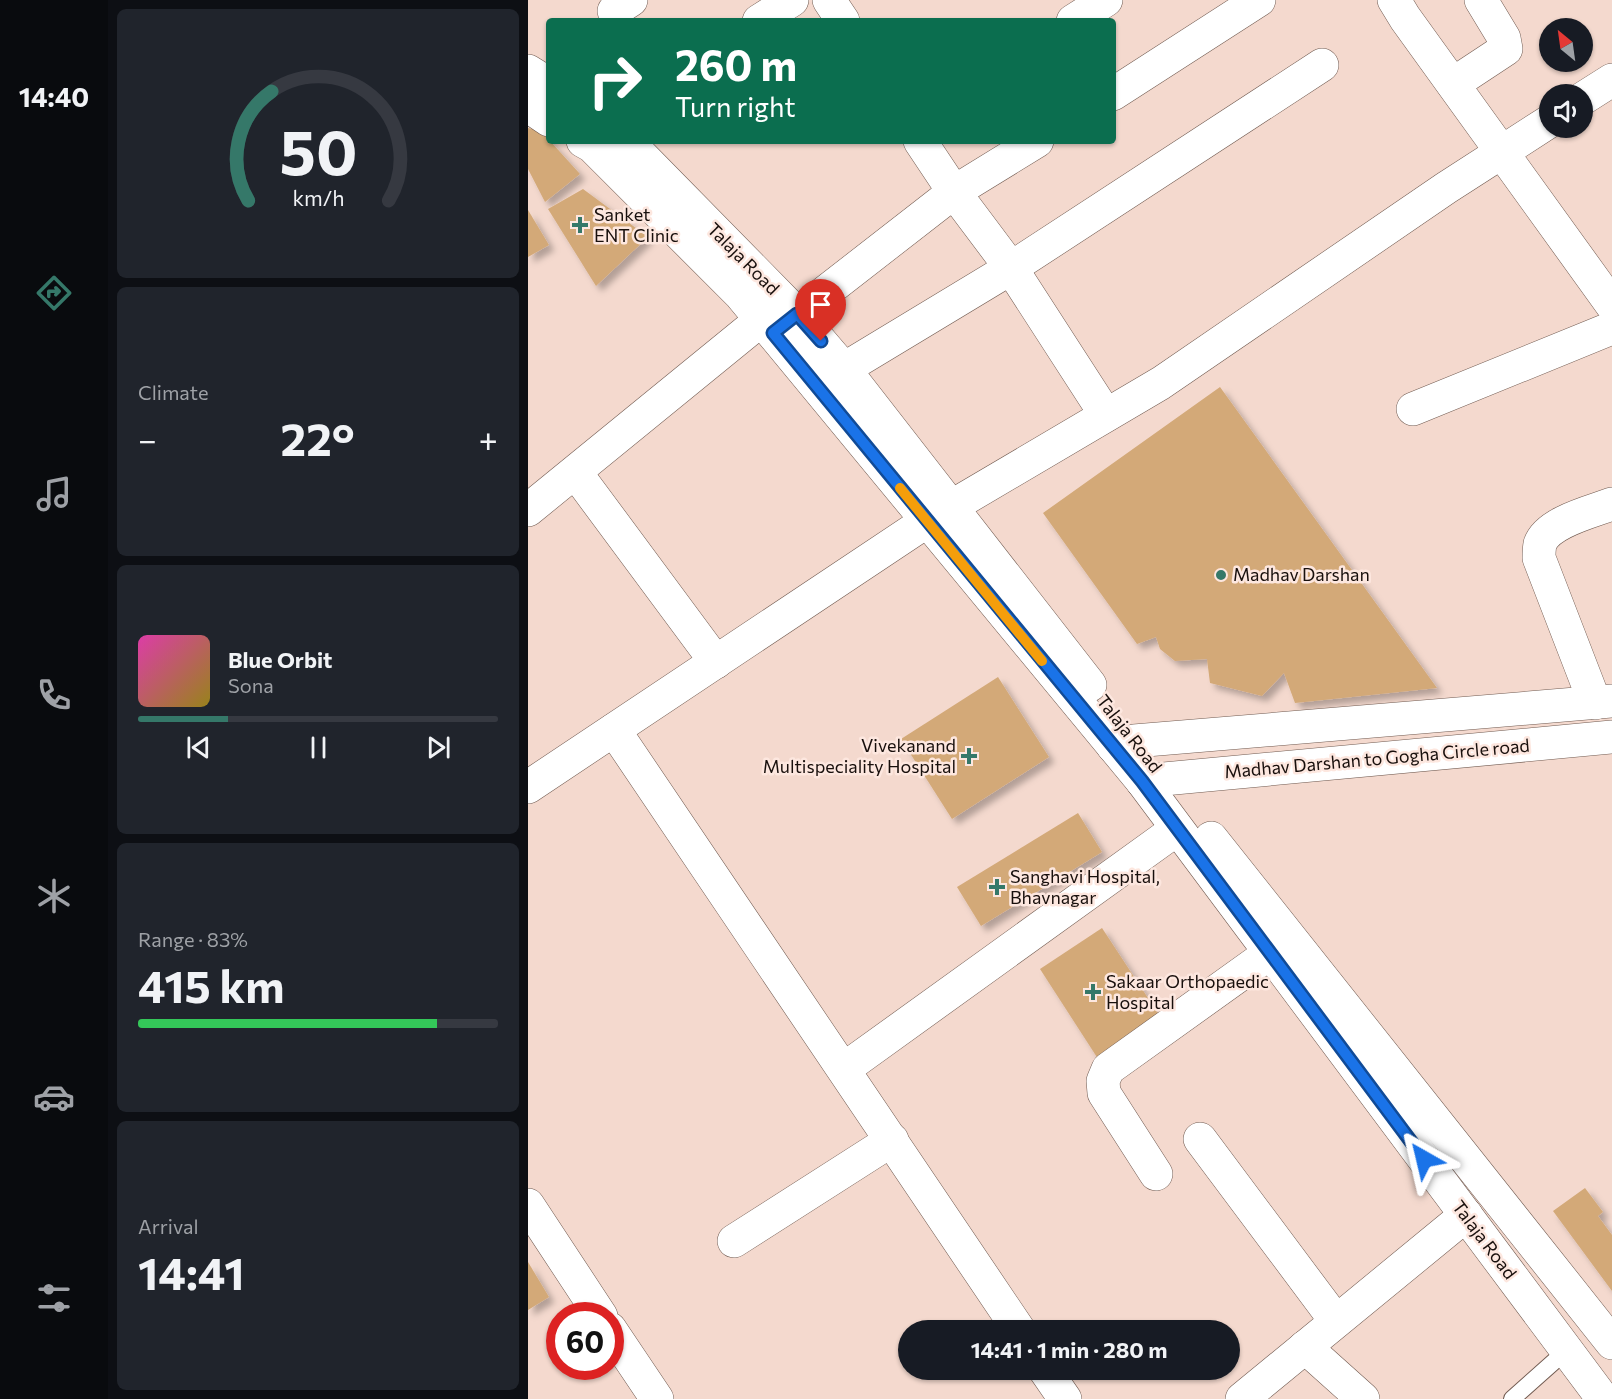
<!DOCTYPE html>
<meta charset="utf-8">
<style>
body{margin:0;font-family:Commissioner,sans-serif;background:#20242c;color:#f1f3f6;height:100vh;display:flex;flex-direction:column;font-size:22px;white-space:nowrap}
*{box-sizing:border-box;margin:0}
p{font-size:20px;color:#9ea1a6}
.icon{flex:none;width:33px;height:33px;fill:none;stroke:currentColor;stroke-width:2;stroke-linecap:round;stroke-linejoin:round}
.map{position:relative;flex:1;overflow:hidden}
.sheet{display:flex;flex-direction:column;gap:9px;padding:9px;background:#0d0f14;width:420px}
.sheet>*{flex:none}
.banner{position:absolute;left:18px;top:18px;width:570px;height:126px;border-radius:6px;box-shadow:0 2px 4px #0004;background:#0b6e4f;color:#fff;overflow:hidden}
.needle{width:39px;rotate:331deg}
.buttons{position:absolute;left:1011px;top:18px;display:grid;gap:12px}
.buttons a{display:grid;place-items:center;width:54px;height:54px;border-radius:50%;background:#171b24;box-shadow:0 2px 4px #0004;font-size:30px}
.speed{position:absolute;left:18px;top:1302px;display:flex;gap:12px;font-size:30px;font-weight:700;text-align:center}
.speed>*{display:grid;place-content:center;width:78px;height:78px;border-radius:50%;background:#171b24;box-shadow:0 2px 4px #0004;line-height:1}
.speed .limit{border:9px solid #d22;background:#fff;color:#111}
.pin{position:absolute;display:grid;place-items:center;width:51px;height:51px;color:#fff;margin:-62px -26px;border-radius:50% 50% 50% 0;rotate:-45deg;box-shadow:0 0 6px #0007}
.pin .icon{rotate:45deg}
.me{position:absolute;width:66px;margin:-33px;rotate:323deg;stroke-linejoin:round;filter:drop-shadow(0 0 4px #0008)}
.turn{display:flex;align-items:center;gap:21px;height:126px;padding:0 30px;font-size:27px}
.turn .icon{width:78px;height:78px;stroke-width:2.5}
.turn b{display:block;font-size:42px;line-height:51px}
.big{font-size:45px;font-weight:700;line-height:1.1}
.sheet .widget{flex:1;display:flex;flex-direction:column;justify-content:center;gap:9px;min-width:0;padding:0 21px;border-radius:9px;background:#20242c}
.sheet .dial{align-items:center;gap:0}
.dial svg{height:156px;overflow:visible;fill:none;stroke:#363941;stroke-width:7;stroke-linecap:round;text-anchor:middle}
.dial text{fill:#f1f3f6;stroke:none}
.song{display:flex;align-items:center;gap:18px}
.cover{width:72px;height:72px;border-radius:9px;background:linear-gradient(135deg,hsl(320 70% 55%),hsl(50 70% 35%))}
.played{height:6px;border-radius:3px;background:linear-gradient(90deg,#357869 25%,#363941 25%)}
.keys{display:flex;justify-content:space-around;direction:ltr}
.heat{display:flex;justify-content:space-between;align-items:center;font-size:33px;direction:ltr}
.charge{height:9px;border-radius:4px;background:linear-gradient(90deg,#34c759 83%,#363941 0)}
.trip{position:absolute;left:370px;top:1320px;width:342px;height:60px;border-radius:30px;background:#171b24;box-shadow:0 2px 4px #0004;font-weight:700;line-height:60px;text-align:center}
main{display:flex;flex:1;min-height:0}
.dock{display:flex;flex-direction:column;width:108px;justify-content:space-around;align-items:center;background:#090b0e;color:#9ea1a6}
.dock .icon{width:42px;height:42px}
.dock .on{color:#357869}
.dock b{font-size:27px;color:#f1f3f6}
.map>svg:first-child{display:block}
.building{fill:#d3a978;filter:url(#shadow)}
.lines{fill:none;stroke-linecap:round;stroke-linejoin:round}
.lane-casing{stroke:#715b51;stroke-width:18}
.street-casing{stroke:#715b51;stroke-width:34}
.primary-casing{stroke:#715b51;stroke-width:34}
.lane{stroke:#fff;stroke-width:16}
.street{stroke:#fff;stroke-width:33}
.primary{stroke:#fff;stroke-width:33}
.route-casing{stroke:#114b97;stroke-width:15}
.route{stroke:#1a73e8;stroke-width:10}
.slow{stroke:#f59e0b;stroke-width:10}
.poi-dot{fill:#357869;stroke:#fde7df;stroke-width:2}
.labels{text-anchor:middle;stroke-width:5;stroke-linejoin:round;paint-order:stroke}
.poi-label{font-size:18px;fill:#180f0c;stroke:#fde7df;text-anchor:start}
.street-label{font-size:18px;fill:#180f0c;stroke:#fde7df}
</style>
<main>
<nav class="dock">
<b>14:40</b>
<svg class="icon on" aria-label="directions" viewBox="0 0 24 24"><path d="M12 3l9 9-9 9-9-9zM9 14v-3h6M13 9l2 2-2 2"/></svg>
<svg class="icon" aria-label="music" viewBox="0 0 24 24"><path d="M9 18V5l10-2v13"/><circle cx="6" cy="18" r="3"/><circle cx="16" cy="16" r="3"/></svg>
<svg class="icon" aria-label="phone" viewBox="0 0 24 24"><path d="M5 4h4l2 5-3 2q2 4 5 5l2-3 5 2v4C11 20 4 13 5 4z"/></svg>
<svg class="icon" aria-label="climate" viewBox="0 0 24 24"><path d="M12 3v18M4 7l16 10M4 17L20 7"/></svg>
<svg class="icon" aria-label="car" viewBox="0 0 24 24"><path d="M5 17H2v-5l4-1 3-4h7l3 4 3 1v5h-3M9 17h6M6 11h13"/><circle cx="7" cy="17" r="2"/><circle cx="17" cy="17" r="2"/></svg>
<svg class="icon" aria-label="filters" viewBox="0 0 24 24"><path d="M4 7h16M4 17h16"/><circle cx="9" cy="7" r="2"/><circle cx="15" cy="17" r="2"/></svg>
</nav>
<section class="sheet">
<div class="widget dial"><svg viewBox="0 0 100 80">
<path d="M14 69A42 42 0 1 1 86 69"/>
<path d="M14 69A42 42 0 0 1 26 13" stroke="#357869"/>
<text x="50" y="56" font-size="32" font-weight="700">50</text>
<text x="50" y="72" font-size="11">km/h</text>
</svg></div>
<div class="widget"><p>Climate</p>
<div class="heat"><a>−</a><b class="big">22°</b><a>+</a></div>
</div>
<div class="widget">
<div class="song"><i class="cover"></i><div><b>Blue Orbit</b><p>Sona</p></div></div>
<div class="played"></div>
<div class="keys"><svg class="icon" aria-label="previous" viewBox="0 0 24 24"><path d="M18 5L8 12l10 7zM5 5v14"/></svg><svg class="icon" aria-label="pause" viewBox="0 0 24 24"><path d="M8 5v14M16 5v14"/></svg><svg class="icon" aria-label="next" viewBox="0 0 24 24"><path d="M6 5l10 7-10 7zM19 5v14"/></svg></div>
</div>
<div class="widget"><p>Range · 83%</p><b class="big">415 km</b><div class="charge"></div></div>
<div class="widget"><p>Arrival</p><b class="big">14:41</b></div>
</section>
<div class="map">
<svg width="1084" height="1399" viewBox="0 0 1084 1399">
<defs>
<filter id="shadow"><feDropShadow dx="5.5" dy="5.5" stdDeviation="3" flood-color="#0004"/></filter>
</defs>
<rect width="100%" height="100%" fill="#f4d9ce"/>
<!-- building -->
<g class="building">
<polygon points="0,128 13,131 52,174 17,202 0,169"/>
<polygon points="55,189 120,237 68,286 20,209"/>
<polygon points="0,210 21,245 0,257"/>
<polygon points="692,387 909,688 767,703 756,673 734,696 682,683 679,659 647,661 632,649 628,637 609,644 515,513"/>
<polygon points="470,677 521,757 424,819 373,739"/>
<polygon points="550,813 574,852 453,926 429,887"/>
<polygon points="574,928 637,1024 574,1065 512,969"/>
<polygon points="1057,1188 1075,1212 1070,1216 1084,1235 1084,1291 1025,1211"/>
<polygon points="0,1262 21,1297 0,1310"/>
</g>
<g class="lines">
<!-- lane casing -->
<g class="lane-casing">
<polyline id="lane" points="984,1399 1039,1350"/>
</g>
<!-- street casing -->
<g class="street-casing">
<g id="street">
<polyline points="301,0 315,21"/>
<polyline points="866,0 877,18 1084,305"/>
<polyline points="86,11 103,0"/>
<polyline points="231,21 264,0"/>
<polyline points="545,21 578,0"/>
<polyline points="925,84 978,49 976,38 953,0"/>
<polyline points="585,94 731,0"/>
<polyline points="1054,99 1084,80"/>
<polyline points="509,141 426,192 483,268 578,415"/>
<polyline points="246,332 426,192 392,141"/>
<polyline points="291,384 483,268 794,65"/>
<polyline points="885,409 1084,328"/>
<polyline points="48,473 188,662"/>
<polyline points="0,510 233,320"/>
<path d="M1067,703l-56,-145c0,-4 0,-9 1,-14 8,-22 51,-32 72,-40"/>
<polyline points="86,730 491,1330"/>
<polyline points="0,787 399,521 633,383 918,188 1022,121"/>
<polyline points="316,1069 649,829"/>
<polyline points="672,1139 808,1321"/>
<polyline points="628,1174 576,1093 575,1081 580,1069 742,953"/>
<polyline points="0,1205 73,1316"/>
<polyline points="206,1241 364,1140"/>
<polyline points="82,1329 129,1399"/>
<polyline points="777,1347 835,1399"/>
<polyline points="517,1370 537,1399"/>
<polyline points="714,1399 938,1215"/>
</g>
</g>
<!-- primary casing -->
<g class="primary-casing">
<g id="primary">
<polyline points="0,71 21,84"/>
<polyline points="0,106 21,120"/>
<polyline points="55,141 64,146 212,294 614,781 1075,1399"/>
<polyline points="99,141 269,314 316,369 562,685"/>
<polyline points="585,746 606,741 1084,701"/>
<polyline points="614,781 1084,737"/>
<polyline points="683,838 1084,1343"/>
</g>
</g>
<!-- lane -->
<use href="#lane" class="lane"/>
<!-- street -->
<use href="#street" class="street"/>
<!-- primary -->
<use href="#primary" class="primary"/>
</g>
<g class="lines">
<!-- route casing -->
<g class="route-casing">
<polyline id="route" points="293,341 269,314 245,333 614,781 896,1159"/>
</g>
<!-- route -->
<use href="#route" class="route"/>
<!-- slow -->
<polyline class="slow" points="372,488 514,661"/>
</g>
<!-- markers -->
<g class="poi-dot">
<path d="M49 216h6v6h6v6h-6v6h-6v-6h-6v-6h6z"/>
<circle cx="693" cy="575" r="6"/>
<path d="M438 747h6v6h6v6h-6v6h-6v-6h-6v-6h6z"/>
<path d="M466 878h6v6h6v6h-6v6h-6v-6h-6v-6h6z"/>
<path d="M562 983h6v6h6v6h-6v6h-6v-6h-6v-6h6z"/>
</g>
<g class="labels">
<!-- poi labels -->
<g class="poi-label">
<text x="66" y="221">Sanket<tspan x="66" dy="21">ENT Clinic</tspan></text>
<text x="705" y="581">Madhav Darshan</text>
<text x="428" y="752" text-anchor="end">Vivekanand<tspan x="428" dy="21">Multispeciality Hospital</tspan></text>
<text x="482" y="883">Sanghavi Hospital,<tspan x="482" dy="21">Bhavnagar</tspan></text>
<text x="578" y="988">Sakaar Orthopaedic<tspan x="578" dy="21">Hospital</tspan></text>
</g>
<!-- street labels -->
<g class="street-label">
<text transform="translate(215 259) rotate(45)" y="6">Talaja Road</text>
<text transform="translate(601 734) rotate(52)" y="6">Talaja Road</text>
<text transform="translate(849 759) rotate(-5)" y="6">Madhav Darshan to Gogha Circle road</text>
<text transform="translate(956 1240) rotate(53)" y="6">Talaja Road</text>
</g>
</g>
</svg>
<div class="buttons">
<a><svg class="needle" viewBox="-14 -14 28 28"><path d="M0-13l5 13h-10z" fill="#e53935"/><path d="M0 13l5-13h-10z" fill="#9ea1a6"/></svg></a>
<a><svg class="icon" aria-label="sound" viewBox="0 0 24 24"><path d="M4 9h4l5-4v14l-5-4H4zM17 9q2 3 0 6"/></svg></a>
</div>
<div class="speed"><div class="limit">60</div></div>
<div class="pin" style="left:293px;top:341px;background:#d93025"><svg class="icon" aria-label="arrive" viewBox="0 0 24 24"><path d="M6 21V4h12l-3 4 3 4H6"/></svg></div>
<svg class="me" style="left:896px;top:1159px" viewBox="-20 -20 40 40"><path d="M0-17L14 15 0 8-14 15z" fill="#1a73e8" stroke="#fff" stroke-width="4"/></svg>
<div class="trip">14:41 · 1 min · 280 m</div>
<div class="banner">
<div class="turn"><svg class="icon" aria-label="right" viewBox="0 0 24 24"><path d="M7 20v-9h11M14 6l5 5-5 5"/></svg><div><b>260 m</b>Turn right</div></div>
</div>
</div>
</main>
